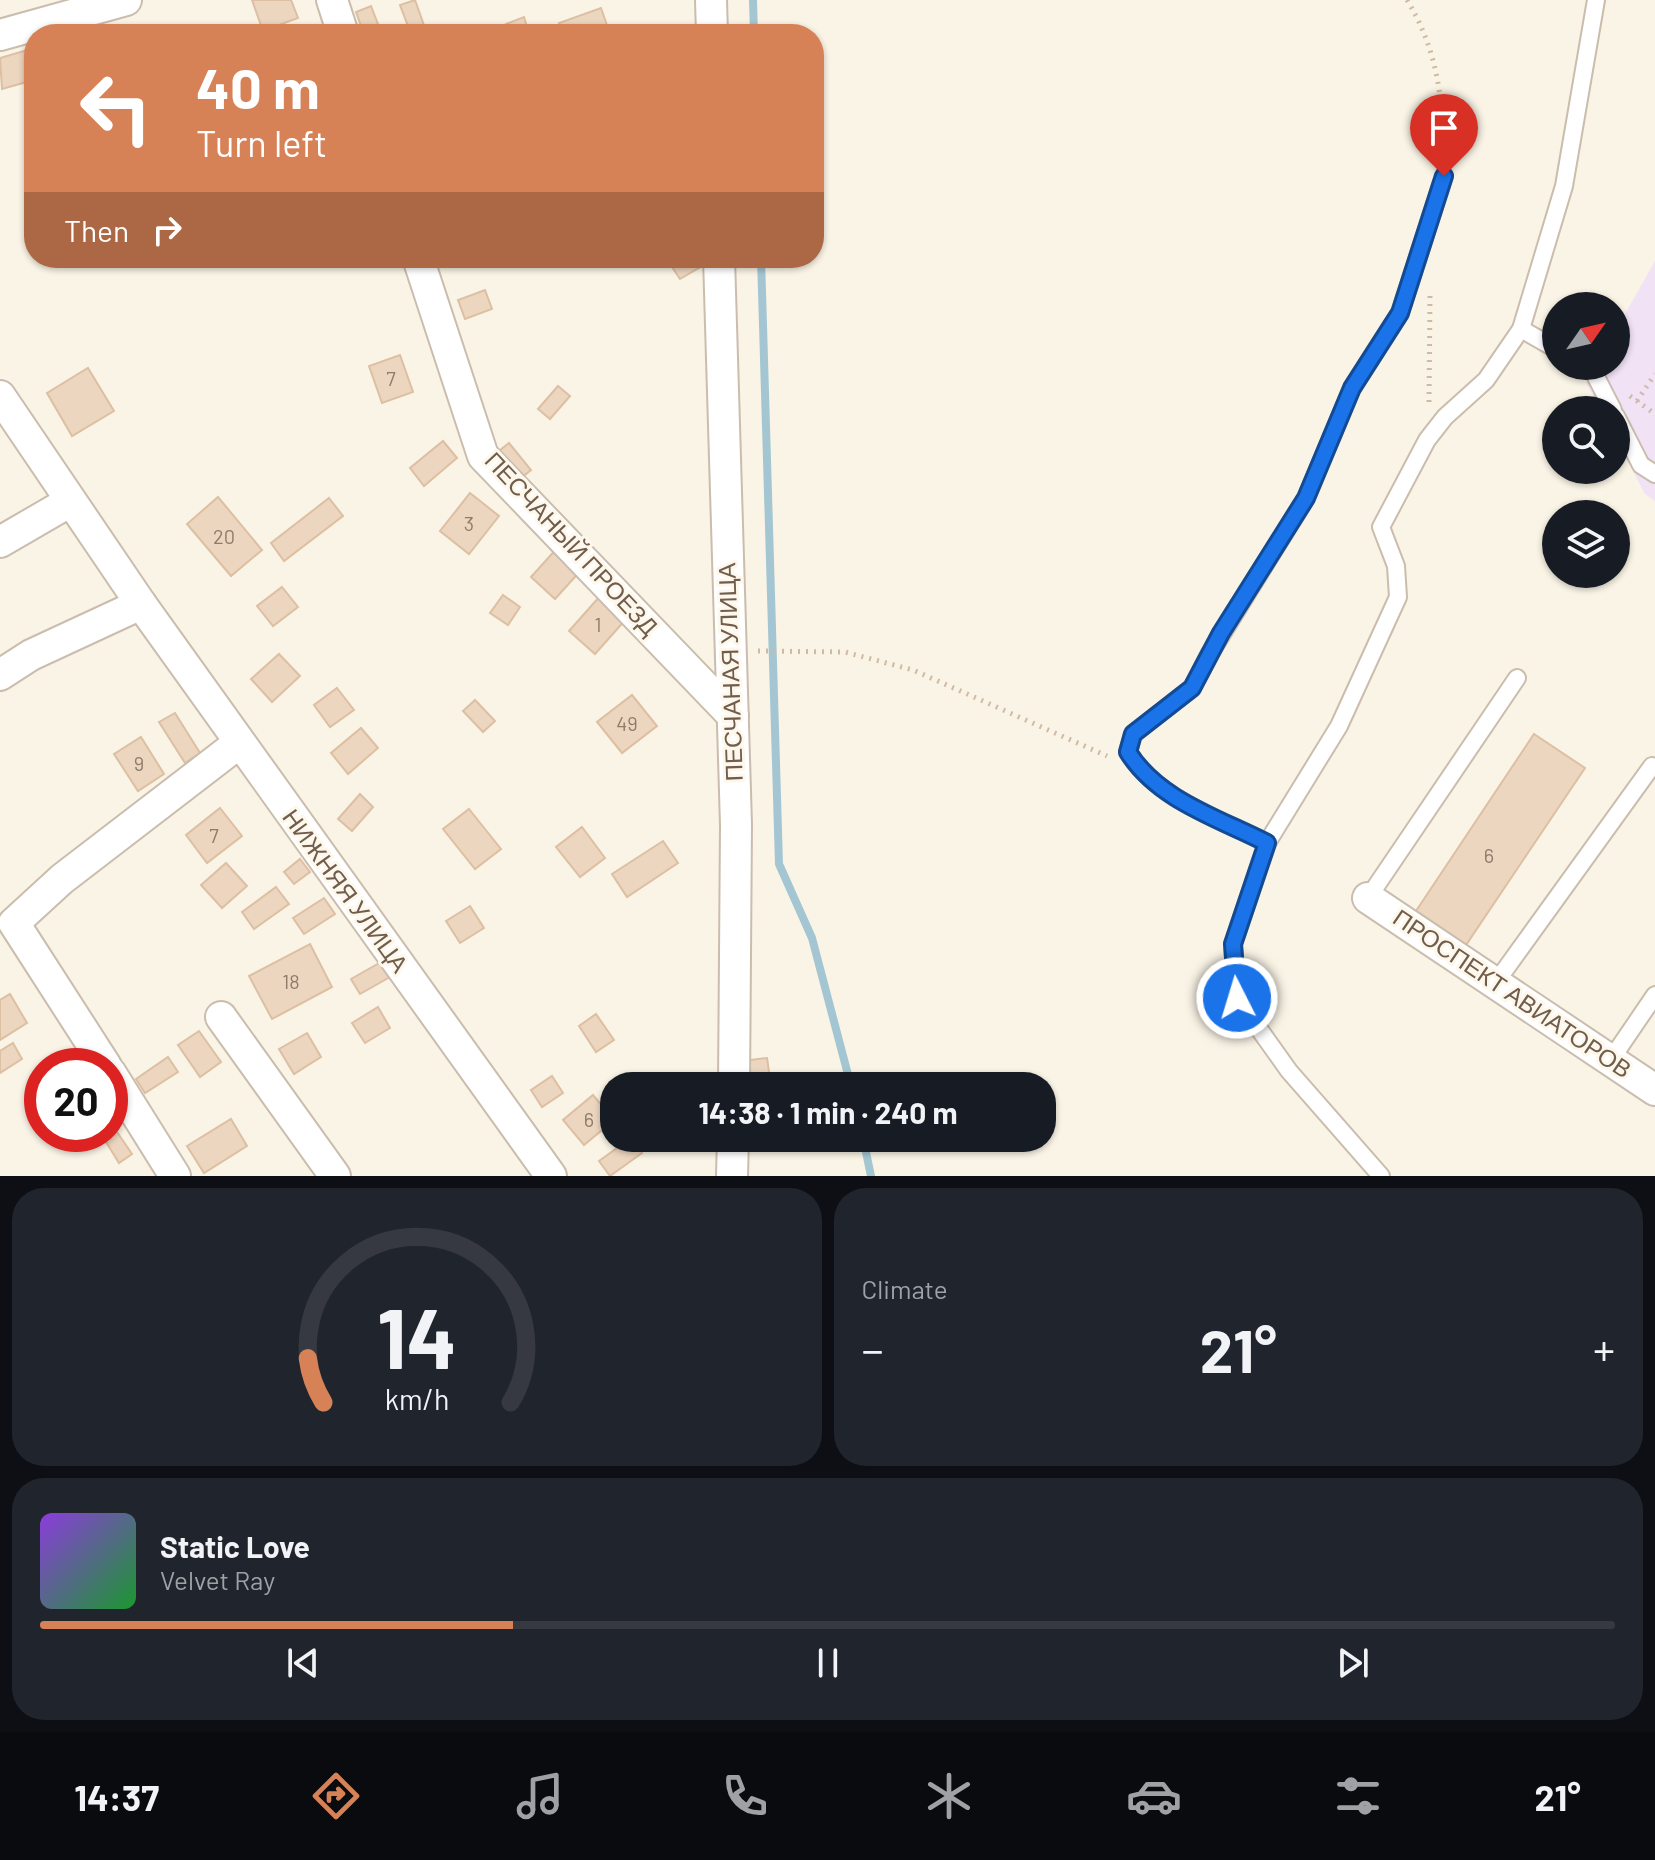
<!DOCTYPE html>
<meta charset="utf-8">
<style>
body{margin:0;font-family:Barlow,sans-serif;background:#20242c;color:#f1f3f6;height:100vh;display:flex;flex-direction:column;font-size:30px;white-space:nowrap}
*{box-sizing:border-box;margin:0}
p{font-size:26px;color:#9ea1a6}
.icon{flex:none;width:44px;height:44px;fill:none;stroke:currentColor;stroke-width:2;stroke-linecap:round;stroke-linejoin:round}
.map{position:relative;height:1176px;overflow:hidden}
.sheet{display:flex;flex-direction:column;gap:12px;padding:12px;background:#0d0f14;flex:1}
.sheet>*{flex:none}
.banner{position:absolute;left:24px;top:24px;width:800px;height:244px;border-radius:32px;box-shadow:0 2px 6px #0004;background:#d78157;color:#fff;overflow:hidden}
.needle{width:52px;rotate:56deg}
.tools{position:absolute;left:1542px;top:292px;display:grid;gap:16px}
.tools a{display:grid;place-items:center;width:88px;height:88px;border-radius:50%;background:#171b24;box-shadow:0 2px 6px #0004;font-size:40px}
.speed{position:absolute;left:24px;top:1048px;display:flex;gap:16px;font-size:40px;font-weight:700;text-align:center}
.speed>*{display:grid;place-content:center;width:104px;height:104px;border-radius:50%;background:#171b24;box-shadow:0 2px 6px #0004;line-height:1}
.speed .limit{border:12px solid #d22;background:#fff;color:#111}
.pin{position:absolute;display:grid;place-items:center;width:68px;height:68px;color:#fff;margin:-82px -34px;border-radius:50% 50% 50% 0;rotate:-45deg;box-shadow:0 0 8px #0007}
.pin .icon{rotate:45deg}
.me{position:absolute;width:88px;margin:-44px;rotate:355deg;stroke-linejoin:round;filter:drop-shadow(0 0 6px #0008)}
.turn{display:flex;align-items:center;gap:28px;height:168px;padding:0 40px;font-size:36px}
.turn .icon{width:104px;height:104px;stroke-width:2.5}
.turn b{display:block;font-size:56px;line-height:68px}
.then{display:flex;align-items:center;height:76px;padding:0 40px;background:#0003;gap:16px;font-size:30px}
.big{font-size:60px;font-weight:700;line-height:1.1}
.sheet .card{flex:1;display:flex;flex-direction:column;justify-content:center;gap:12px;min-width:0;padding:0 28px;border-radius:32px;background:#20242c}
.sheet .dial{align-items:center;gap:0}
.dial svg{height:208px;overflow:visible;fill:none;stroke:#363941;stroke-width:7;stroke-linecap:round;text-anchor:middle}
.dial text{fill:#f1f3f6;stroke:none}
.song{display:flex;align-items:center;gap:24px}
.cover{width:96px;height:96px;border-radius:12px;background:linear-gradient(135deg,hsl(270 70% 55%),hsl(130 70% 35%))}
.played{height:8px;border-radius:4px;background:linear-gradient(90deg,#d78157 30%,#363941 30%)}
.keys{display:flex;justify-content:space-around;direction:ltr}
.heat{display:flex;justify-content:space-between;align-items:center;font-size:44px;direction:ltr}
.sheet .tiles{flex:1;display:grid;gap:12px;grid-template-columns:1fr 1fr}
.card:last-child{grid-column:span 2}
.trip{position:absolute;left:600px;top:1072px;width:456px;height:80px;border-radius:32px;background:#171b24;box-shadow:0 2px 6px #0004;font-weight:700;line-height:80px;text-align:center}
.tabs{display:flex;height:128px;justify-content:space-around;align-items:center;background:#090b0e;color:#9ea1a6}
.tabs .icon{width:56px;height:56px}
.tabs .selected{color:#d78157}
.tabs b{font-size:36px;color:#f1f3f6}
.map>svg:first-child{display:block}
.education{fill:#f1e2f6}
.lines{fill:none;stroke-linecap:round;stroke-linejoin:round}
.stream{stroke:#a3c6d2;stroke-width:8}
.building{fill:#ecd6c0;stroke:#ddbfa2;stroke-width:2}
.lane-casing{stroke:#cabdad;stroke-width:20}
.street-casing{stroke:#cabdad;stroke-width:34}
.path{stroke:#d1baa3;stroke-width:5;stroke-dasharray:2 6;stroke-linecap:butt}
.lane{stroke:#fff;stroke-width:16}
.street{stroke:#fff;stroke-width:30}
.route-casing{stroke:#114b97;stroke-width:20}
.route{stroke:#1a73e8;stroke-width:14}
.labels{text-anchor:middle;stroke-width:6;stroke-linejoin:round;paint-order:stroke}
.number-label{font-size:20px;fill:#8f7b6a}
.street-label{font-size:24px;fill:#705d4d;stroke:#fdf8eb}
</style>
<div class="map">
<svg width="1655" height="1176" viewBox="0 0 1655 1176">
<rect width="100%" height="100%" fill="#faf4e6"/>
<!-- education -->
<polygon class="education" points="1655,261 1655,501 1645,494 1616,439 1616,410 1601,410 1586,383 1596,366 1616,366 1616,330"/>
<g class="lines">
<!-- stream -->
<g class="stream">
<polyline points="753,0 754,34"/>
<polyline points="761,258 779,864 812,938 851,1086"/>
<polyline points="863,1138 871,1176"/>
</g>
</g>
<!-- building -->
<g class="building">
<polygon points="252,0 291,0 298,18 263,31"/>
<polygon points="415,0 426,31 419,34 411,34 400,5"/>
<polygon points="371,6 381,32 364,34 356,12"/>
<polygon points="601,8 609,31 563,34 559,23"/>
<polygon points="524,17 529,34 509,34 506,24"/>
<polygon points="34,48 34,80 2,89 0,58"/>
<polygon points="666,258 699,258 704,265 680,279"/>
<polygon points="485,290 492,309 465,319 458,300"/>
<polygon points="400,355 413,392 382,403 369,366"/>
<polygon points="88,368 114,411 72,436 47,393"/>
<polygon points="558,386 570,396 550,419 538,409"/>
<polygon points="443,441 457,458 424,486 410,468"/>
<polygon points="509,443 531,470 516,482 494,455"/>
<polygon points="470,493 499,516 469,554 440,531"/>
<polygon points="218,497 262,550 231,576 187,524"/>
<polygon points="329,498 343,516 284,561 271,543"/>
<polygon points="559,546 583,568 555,599 531,577"/>
<polygon points="282,587 298,607 273,626 257,606"/>
<polygon points="503,595 520,607 508,625 490,613"/>
<polygon points="601,595 627,618 595,654 569,631"/>
<polygon points="279,654 300,676 272,702 251,679"/>
<polygon points="337,688 354,710 330,727 314,705"/>
<polygon points="632,695 657,726 622,753 597,722"/>
<polygon points="475,700 495,721 483,732 463,711"/>
<polygon points="175,713 200,753 185,763 159,722"/>
<polygon points="361,728 378,748 348,774 331,753"/>
<polygon points="1534,734 1585,768 1466,945 1416,911"/>
<polygon points="141,737 164,774 138,791 114,754"/>
<polygon points="360,794 373,807 352,831 338,819"/>
<polygon points="220,808 242,836 207,863 186,835"/>
<polygon points="469,809 501,849 475,869 443,829"/>
<polygon points="582,827 605,858 580,877 556,847"/>
<polygon points="663,841 678,863 627,897 612,874"/>
<polygon points="300,859 310,872 294,884 284,872"/>
<polygon points="226,863 247,886 222,908 201,885"/>
<polygon points="276,887 289,904 254,929 242,912"/>
<polygon points="324,898 335,914 304,934 293,918"/>
<polygon points="470,906 484,928 460,943 446,921"/>
<polygon points="310,944 332,987 272,1019 249,976"/>
<polygon points="381,962 390,977 360,994 351,979"/>
<polygon points="10,994 27,1023 0,1040 0,1000"/>
<polygon points="378,1007 390,1028 365,1043 352,1023"/>
<polygon points="596,1014 614,1040 596,1052 579,1026"/>
<polygon points="199,1031 221,1062 200,1077 178,1045"/>
<polygon points="307,1033 321,1057 294,1074 279,1049"/>
<polygon points="13,1043 22,1059 0,1073 0,1051"/>
<polygon points="168,1057 178,1072 145,1093 136,1079"/>
<polygon points="767,1058 771,1086 746,1086 742,1061"/>
<polygon points="552,1076 563,1093 542,1107 531,1090"/>
<polygon points="593,1095 614,1120 584,1145 563,1120"/>
<polygon points="231,1119 247,1146 204,1173 187,1146"/>
<polygon points="115,1129 132,1154 119,1163 103,1137"/>
<polygon points="631,1138 642,1153 610,1176 599,1161"/>
</g>
<g class="lines">
<!-- lane casing -->
<g class="lane-casing">
<g id="lane">
<path d="M1444,176l-44,137 -48,75 -46,110 -97,157 -17,33 -59,46 -5,18c30,48 90,66 139,91l72,-117 59,-129 -2,-31 -15,-39 46,-87 18,-23 41,-37 35,-51 43,-143 32,-186"/>
<polyline points="1521,329 1556,349"/>
<polyline points="1584,366 1593,371 1613,410"/>
<polyline points="1616,416 1641,465 1655,474"/>
<polyline points="1267,843 1233,944 1237,998 1289,1071 1381,1176"/>
<polyline points="1368,898 1517,678"/>
<polyline points="1494,985 1652,766"/>
<polyline points="1610,1061 1655,995"/>
</g>
</g>
<!-- street casing -->
<g class="street-casing">
<g id="street">
<polyline points="332,0 343,34"/>
<polyline points="711,0 712,34"/>
<polyline points="0,35 126,0"/>
<polyline points="418,258 483,456 733,716"/>
<polyline points="719,258 736,825 734,1086"/>
<polyline points="0,396 141,604 551,1176"/>
<polyline points="0,542 69,502"/>
<polyline points="0,675 31,655 141,604"/>
<polyline points="1368,898 1655,1090"/>
<polyline points="221,1017 335,1176"/>
<polyline points="106,1066 14,923 62,879 239,743"/>
<polyline points="110,1072 175,1176"/>
<polyline points="732,1176 733,1138"/>
</g>
</g>
<!-- path -->
<g class="path">
<path d="M1407,0c30,49 36,98 37,156"/>
<polyline points="1630,396 1655,414"/>
<polyline points="1637,401 1655,374"/>
<polyline points="1429,402 1430,296"/>
<polyline points="758,651 845,652 913,670 1107,756"/>
</g>
<!-- lane -->
<use href="#lane" class="lane"/>
<!-- street -->
<use href="#street" class="street"/>
</g>
<g class="lines">
<!-- route casing -->
<g class="route-casing">
<path id="route" d="M1237,998l-4,-54 34,-101c-49,-25 -109,-43 -139,-91l5,-18 59,-46 29,-55 85,-135 46,-110 48,-75 44,-137"/>
</g>
<!-- route -->
<use href="#route" class="route"/>
</g>
<g class="labels">
<!-- number labels -->
<g class="number-label">
<text x="391" y="386">7</text>
<text x="469" y="531">3</text>
<text x="224" y="544">20</text>
<text x="598" y="632">1</text>
<text x="627" y="731">49</text>
<text x="139" y="771">9</text>
<text x="214" y="843">7</text>
<text x="1489" y="863">6</text>
<text x="291" y="989">18</text>
<text x="589" y="1127">6</text>
</g>
<!-- street labels -->
<g class="street-label">
<text transform="translate(571 544) rotate(47)" y="8">ПЕСЧАНЫЙ ПРОЕЗД</text>
<text transform="translate(731 672) rotate(-92)" y="8">ПЕСЧАНАЯ УЛИЦА</text>
<text transform="translate(345 891) rotate(54)" y="8">НИЖНЯЯ УЛИЦА</text>
<text transform="translate(1512 994) rotate(34)" y="8">ПРОСПЕКТ АВИАТОРОВ</text>
</g>
</g>
</svg>
<div class="tools">
<a><svg class="needle" viewBox="-14 -14 28 28"><path d="M0-13l5 13h-10z" fill="#e53935"/><path d="M0 13l5-13h-10z" fill="#9ea1a6"/></svg></a>
<a><svg class="icon" aria-label="search" viewBox="0 0 24 24"><circle cx="10" cy="10" r="6"/><path d="M15 15l6 6"/></svg></a>
<a><svg class="icon" aria-label="layers" viewBox="0 0 24 24"><path d="M12 4l9 5-9 5-9-5zM3 14l9 5 9-5"/></svg></a>
</div>
<div class="speed"><div class="limit">20</div></div>
<div class="pin" style="left:1444px;top:176px;background:#d93025"><svg class="icon" aria-label="arrive" viewBox="0 0 24 24"><path d="M6 21V4h12l-3 4 3 4H6"/></svg></div>
<svg class="me" style="left:1237px;top:998px" viewBox="-20 -20 40 40"><circle r="17" fill="#1a73e8" stroke="#fff" stroke-width="3"/><path d="M0-11L8 9 0 5-8 9z" fill="#fff"/></svg>
<div class="trip">14:38 · 1 min · 240 m</div>
<div class="banner">
<div class="turn"><svg class="icon" aria-label="left" viewBox="0 0 24 24"><path d="M17 20v-9H6M10 6l-5 5 5 5"/></svg><div><b>40 m</b>Turn left</div></div>
<div class="then">Then<svg class="icon" aria-label="right" viewBox="0 0 24 24"><path d="M7 20v-9h11M14 6l5 5-5 5"/></svg></div>
</div>
</div>
<section class="sheet">
<div class="tiles">
<div class="card dial"><svg viewBox="0 0 100 80">
<path d="M14 69A42 42 0 1 1 86 69"/>
<path d="M14 69A42 42 0 0 1 8 52" stroke="#d78157"/>
<text x="50" y="56" font-size="32" font-weight="700">14</text>
<text x="50" y="72" font-size="11">km/h</text>
</svg></div>
<div class="card"><p>Climate</p>
<div class="heat"><a>−</a><b class="big">21°</b><a>+</a></div>
</div>
<div class="card">
<div class="song"><i class="cover"></i><div><b>Static Love</b><p>Velvet Ray</p></div></div>
<div class="played"></div>
<div class="keys"><svg class="icon" aria-label="previous" viewBox="0 0 24 24"><path d="M18 5L8 12l10 7zM5 5v14"/></svg><svg class="icon" aria-label="pause" viewBox="0 0 24 24"><path d="M8 5v14M16 5v14"/></svg><svg class="icon" aria-label="next" viewBox="0 0 24 24"><path d="M6 5l10 7-10 7zM19 5v14"/></svg></div>
</div>
</div>
</section>
<nav class="tabs">
<b>14:37</b>
<svg class="icon selected" aria-label="directions" viewBox="0 0 24 24"><path d="M12 3l9 9-9 9-9-9zM9 14v-3h6M13 9l2 2-2 2"/></svg>
<svg class="icon" aria-label="music" viewBox="0 0 24 24"><path d="M9 18V5l10-2v13"/><circle cx="6" cy="18" r="3"/><circle cx="16" cy="16" r="3"/></svg>
<svg class="icon" aria-label="phone" viewBox="0 0 24 24"><path d="M5 4h4l2 5-3 2q2 4 5 5l2-3 5 2v4C11 20 4 13 5 4z"/></svg>
<svg class="icon" aria-label="climate" viewBox="0 0 24 24"><path d="M12 3v18M4 7l16 10M4 17L20 7"/></svg>
<svg class="icon" aria-label="car" viewBox="0 0 24 24"><path d="M5 17H2v-5l4-1 3-4h7l3 4 3 1v5h-3M9 17h6M6 11h13"/><circle cx="7" cy="17" r="2"/><circle cx="17" cy="17" r="2"/></svg>
<svg class="icon" aria-label="filters" viewBox="0 0 24 24"><path d="M4 7h16M4 17h16"/><circle cx="9" cy="7" r="2"/><circle cx="15" cy="17" r="2"/></svg>
<b>21°</b>
</nav>
